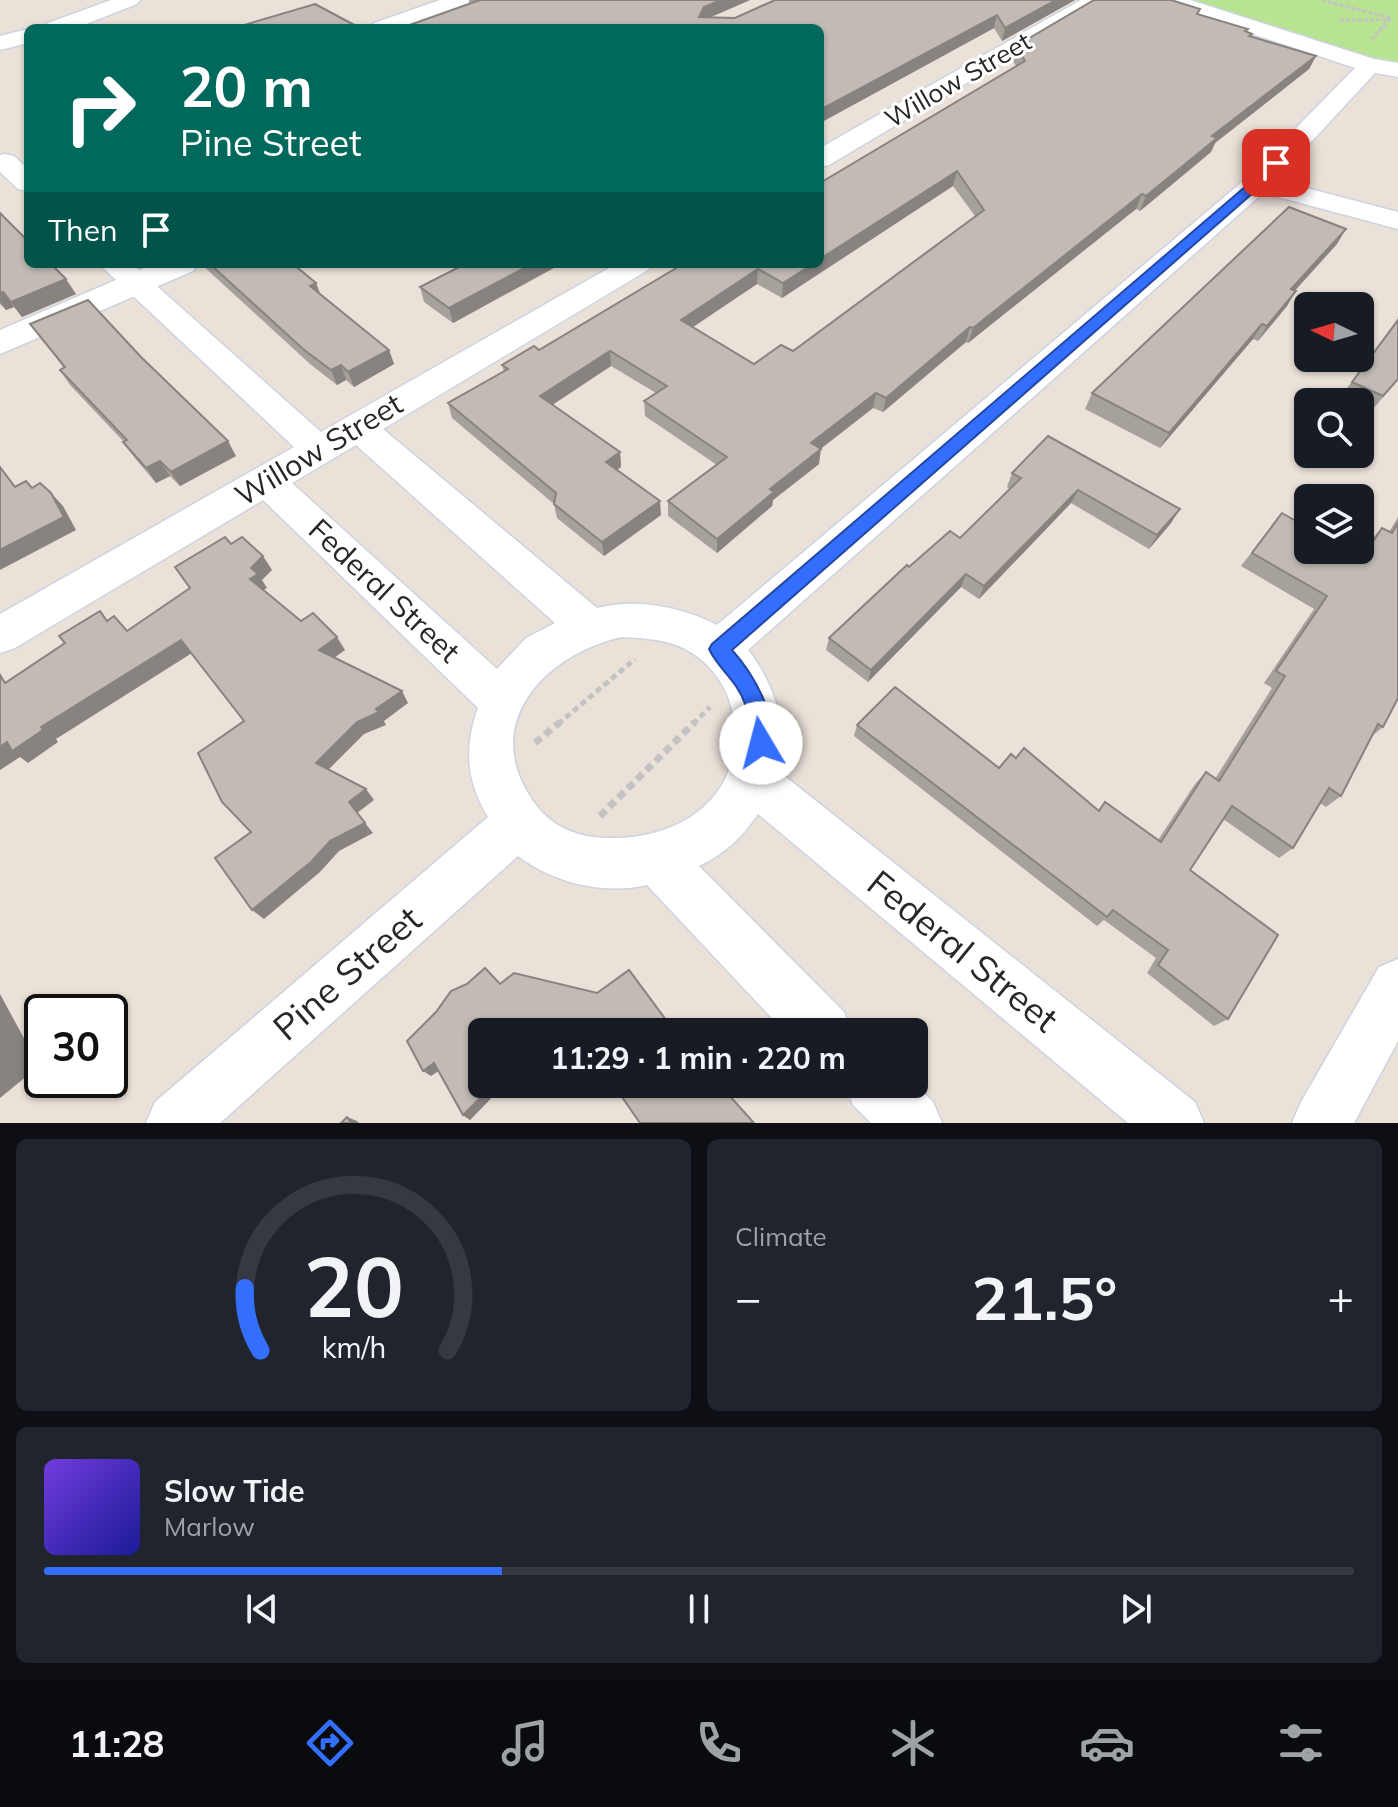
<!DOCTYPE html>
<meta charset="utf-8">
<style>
body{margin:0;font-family:Mulish,sans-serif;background:#20242c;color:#f1f3f6;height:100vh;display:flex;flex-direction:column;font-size:30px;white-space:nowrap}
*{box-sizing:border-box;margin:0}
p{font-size:26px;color:#9ea1a6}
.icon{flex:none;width:44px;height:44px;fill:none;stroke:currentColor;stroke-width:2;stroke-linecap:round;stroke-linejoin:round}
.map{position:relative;height:1123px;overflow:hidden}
.sheet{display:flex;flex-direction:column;gap:16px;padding:16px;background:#0d0f14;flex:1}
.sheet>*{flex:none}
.guide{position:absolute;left:24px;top:24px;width:800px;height:244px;border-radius:12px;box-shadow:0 2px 6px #0004;background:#00695c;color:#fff;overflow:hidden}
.needle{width:52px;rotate:275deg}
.controls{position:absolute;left:1294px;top:292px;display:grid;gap:16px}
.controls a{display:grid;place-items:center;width:80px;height:80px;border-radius:12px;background:#171b24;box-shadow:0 2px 6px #0004;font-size:40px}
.speed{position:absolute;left:24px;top:994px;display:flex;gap:16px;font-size:40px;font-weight:700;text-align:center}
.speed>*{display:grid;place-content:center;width:104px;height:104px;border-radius:50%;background:#171b24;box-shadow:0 2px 6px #0004;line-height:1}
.speed .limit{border:4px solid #111;border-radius:12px;background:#fff;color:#111}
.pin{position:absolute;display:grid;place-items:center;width:68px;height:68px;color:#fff;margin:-34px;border-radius:16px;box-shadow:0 4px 12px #0006}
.me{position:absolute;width:88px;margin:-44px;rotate:352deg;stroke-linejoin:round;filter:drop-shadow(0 0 6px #0008)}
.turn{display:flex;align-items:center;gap:28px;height:168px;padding:0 24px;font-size:36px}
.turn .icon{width:104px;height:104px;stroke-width:2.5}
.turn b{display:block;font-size:56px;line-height:68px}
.then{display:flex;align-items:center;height:76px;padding:0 24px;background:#0003;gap:16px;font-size:30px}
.big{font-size:60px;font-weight:700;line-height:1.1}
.sheet .card{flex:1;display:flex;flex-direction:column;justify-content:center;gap:12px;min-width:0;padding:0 28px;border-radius:12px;background:#20242c}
.sheet .dial{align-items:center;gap:0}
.dial svg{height:208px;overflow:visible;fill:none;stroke:#363941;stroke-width:7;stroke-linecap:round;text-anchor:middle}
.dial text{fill:#f1f3f6;stroke:none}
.song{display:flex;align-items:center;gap:24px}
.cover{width:96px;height:96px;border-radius:12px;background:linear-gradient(135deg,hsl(260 70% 55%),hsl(240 70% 35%))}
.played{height:8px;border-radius:4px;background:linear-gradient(90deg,#346efc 35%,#363941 35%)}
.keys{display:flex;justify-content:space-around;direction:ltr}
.heat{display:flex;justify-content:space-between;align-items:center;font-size:44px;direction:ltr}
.sheet .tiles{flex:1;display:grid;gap:16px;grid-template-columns:1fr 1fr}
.card:last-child{grid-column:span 2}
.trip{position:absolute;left:468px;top:1018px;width:460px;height:80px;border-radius:12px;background:#171b24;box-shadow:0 2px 6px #0004;font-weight:700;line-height:80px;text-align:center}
.dock{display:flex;height:128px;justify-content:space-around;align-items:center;background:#090b0e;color:#9ea1a6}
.dock .icon{width:56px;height:56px}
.dock .on{color:#346efc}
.dock b{font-size:36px;color:#f1f3f6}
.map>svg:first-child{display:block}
.green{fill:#b7e393}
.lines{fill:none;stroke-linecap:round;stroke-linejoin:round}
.street-casing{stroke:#ced3e1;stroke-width:3}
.secondary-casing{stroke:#ced3e1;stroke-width:3}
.path-far2{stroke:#c3c3c3;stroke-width:3;stroke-dasharray:4 2;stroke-linecap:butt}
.path-far1{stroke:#c3c3c3;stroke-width:5;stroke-dasharray:6 4;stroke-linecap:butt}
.path{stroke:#c3c3c3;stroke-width:7;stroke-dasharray:8 5;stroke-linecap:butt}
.street{fill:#fff;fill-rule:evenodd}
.secondary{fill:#fff;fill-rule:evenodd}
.wall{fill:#a7a19c;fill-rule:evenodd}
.shaded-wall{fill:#88837f}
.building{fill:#c2bbb5;stroke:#88837f;stroke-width:2}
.route{fill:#346efc;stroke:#2248a4;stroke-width:2}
.labels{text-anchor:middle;stroke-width:6;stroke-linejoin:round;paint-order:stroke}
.far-street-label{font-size:26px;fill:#272727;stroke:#fff}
.street-label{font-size:30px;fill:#272727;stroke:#fff}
.near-street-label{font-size:36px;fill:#272727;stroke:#fff}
</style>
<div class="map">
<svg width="1398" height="1123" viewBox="0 0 1398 1123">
<rect width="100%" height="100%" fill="#eae1d8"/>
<!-- green -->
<polygon class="green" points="1169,0 1398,0 1398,69"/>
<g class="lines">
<!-- street casing -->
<g class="street-casing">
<g id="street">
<polygon points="111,0 140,0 137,4 76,28 45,28 48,23"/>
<polygon points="440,0 470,0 467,4 402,28 371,28 374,23"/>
<polygon points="1081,0 1106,0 829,165 820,167 820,148"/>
<path d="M1159,0h31l184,59 24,4v14l-23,-4 -99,107 122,32v17l-135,-36 -515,457c25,31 43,81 29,120l418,332 9,21h-76l-370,-309c-16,23 -33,40 -59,52l145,146 8,20h-67l-138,-147c-44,10 -93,-2 -129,-29l-298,267h-74l9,-21 333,-285c-22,-36 -24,-70 -10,-109l-215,-208 -248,148 -15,5v-39l294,-167 -195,-183h33l189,168 295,-168h37l-5,6 -265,159 214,179c39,-10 83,-2 120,17l531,-448 107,-109 -193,-64zM356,445l199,178 -29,15 -29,31 -205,-186zM622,637c18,1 37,2 54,8 27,10 48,34 55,61 21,82 -44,134 -121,132 -29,0 -56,-9 -74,-33 -59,-78 6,-150 86,-168z"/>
<polygon points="28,29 28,43 0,50 0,36"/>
<polygon points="5,154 14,156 28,169 28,191 18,189 0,172 0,155"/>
<polygon points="1398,959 1398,1041 1354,1123 1292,1123 1301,1102 1379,967"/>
<polygon points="914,1083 933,1102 942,1123 871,1123 853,1105 845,1084"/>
</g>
</g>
<!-- secondary casing -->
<g class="secondary-casing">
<polygon id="secondary" points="153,264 197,264 193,271 0,354 0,330"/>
</g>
<!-- path-far2 -->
<g class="path-far2">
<polyline points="1322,0 1391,18 1372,39"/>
<polyline points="1340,20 1388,20"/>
</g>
<!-- path-far1 -->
<g class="path-far1">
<polyline points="558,724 635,659"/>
<polyline points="693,724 710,707"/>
</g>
<!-- path -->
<g class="path">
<polyline points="535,743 560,722"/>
<polyline points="600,816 695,722"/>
</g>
<!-- street -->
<use href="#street" class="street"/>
<!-- secondary -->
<use href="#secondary" class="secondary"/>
</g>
<!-- wall -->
<g class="wall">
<polygon points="469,0 750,0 711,17 735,18 774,0 1075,0 1002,41 994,28 820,123 470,4"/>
<path d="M1200,9l-2,5 50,15 -2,3 6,2 -1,2 65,20 -7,13 -94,74 -4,9 -71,59 -4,-2 -168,134 -2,-1 -83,70 -10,-4 -53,41 -1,15 -46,36 -1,6 -55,47 -49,-37v-15l49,-36 -72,-49 -1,-15 12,-8 -45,-27 -59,39 68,47 1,15 -4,3 44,45 -57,41 -47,-38 -3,-14 -102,-86 -4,-15 56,-31 -2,-7 37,-15 477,-284 -4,-7 4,-13zM953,186l22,30 -182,135 -39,13 -61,-37 64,-43 25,14z"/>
<polygon points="0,213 76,294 22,317 14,307 6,310 0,304"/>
<polygon points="1337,244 1295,291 1287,306 1258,341 1253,339 1160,448 1085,409 1092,393"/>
<polygon points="201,264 293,264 316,283 320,293 389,350 394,364 354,387 346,380 337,385 310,364"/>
<polygon points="465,264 561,264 453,323 424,302 420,287"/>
<polygon points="1398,320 1398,380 1372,410 1360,405 1360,402 1354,402 1341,396"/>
<polygon points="30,324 141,357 236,456 180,486 170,476 156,483 134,457 123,442 124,442 70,385 60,370 64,368"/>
<polygon points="1048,436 1171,523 1149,549 1071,503 979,599 961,587 868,682 826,650 829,638 909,567 960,538 1010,489 1007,487 1012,473"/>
<polygon points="1282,513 1359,557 1369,542 1382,528 1389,532 1398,517 1398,698 1383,727 1371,737 1341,796 1326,807 1320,803 1293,848 1279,858 1223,819 1190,870 1228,1019 1214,1026 1147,973 1156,958 1104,920 1097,926 854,736 857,725 999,768 1098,810 1105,802 1158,840 1195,784 1206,772 1215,779 1272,688 1264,683 1314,609 1241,566"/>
<polygon points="500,984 675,1032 486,1032 481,1031 482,1084 505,1084 470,1120 463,1115 439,1071 431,1076"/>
</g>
<!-- shaded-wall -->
<g class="shaded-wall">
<polygon points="721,0 750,0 704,20 699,17 704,7"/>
<polygon points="1056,0 1075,0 1002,41 1005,28"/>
<polygon points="997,15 994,28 820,123 820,110"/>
<polygon points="1316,56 1309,69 1215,143 1211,152 1140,211 1146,196 1212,136"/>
<polygon points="957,171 953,186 782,298 783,283 813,264 820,264 820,259"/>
<polygon points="1142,194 1136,209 968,343 973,328"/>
<polygon points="1346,229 1337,244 1282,304 1291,289"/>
<polygon points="532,264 561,264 453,323 449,308"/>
<polygon points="758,269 757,284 681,335 681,320"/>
<polygon points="66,279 76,294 22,317 11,302"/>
<polygon points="316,283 321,298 310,286"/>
<polygon points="1296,291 1287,306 1258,341 1267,326"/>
<polygon points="3,292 14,307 6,310 0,302 0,293"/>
<polygon points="1262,324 1253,339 1160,448 1169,433"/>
<polygon points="970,327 966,342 883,412 886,398"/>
<polygon points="389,350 394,364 354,387 348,372"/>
<polygon points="610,351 611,366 543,411 540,396"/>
<polygon points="341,365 346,380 337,385 331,370"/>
<polygon points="876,393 873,408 809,458 811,443"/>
<polygon points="228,441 236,456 180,486 171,472"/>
<polygon points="821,449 819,464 773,500 772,506 717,553 717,539 770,489"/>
<polygon points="620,452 621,467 608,477 606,462"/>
<polygon points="160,461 170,476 156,483 146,468"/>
<polygon points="1078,490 1071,503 979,599 984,586"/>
<polygon points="51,493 63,506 76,530 0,570 0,550"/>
<polygon points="660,501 661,515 604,556 602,542"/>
<polygon points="1180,509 1171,523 1149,549 1157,535"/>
<polygon points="263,556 272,570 262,580 267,588 259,593 250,579 251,568"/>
<polygon points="966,574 961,587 868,682 871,670"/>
<polygon points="337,637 345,650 327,663 319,650"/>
<polygon points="181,640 192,653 56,739 58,742 28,763 20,757 0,770 0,747 7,742 41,727"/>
<polygon points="402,691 408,703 384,721 386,725 364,734 324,774 316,763 357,722"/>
<polygon points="366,789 374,800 357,813 349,802"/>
<polygon points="365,823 373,833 339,851 320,872 264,919 252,910 330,841"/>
<polygon points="0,994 39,1066 0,1098"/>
<polygon points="434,1063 442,1068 431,1076 423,1071"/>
<polygon points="494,1084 505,1084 470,1120 463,1115"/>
<polygon points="347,1117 357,1121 359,1123 351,1123"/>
</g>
<!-- building -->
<g class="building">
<polygon points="480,0 721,0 704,7 699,17 735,18 775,0 1056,0 1005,28 997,15 820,110 820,28 401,28"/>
<polygon points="1094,0 1171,0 1200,9 1197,14 1248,29 1245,31 1252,34 1249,36 1316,56 1212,136 1217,138 1146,196 1142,194 973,328 970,327 886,398 876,393 811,443 821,449 770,489 774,492 717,539 668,501 727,457 644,401 667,386 610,351 540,396 620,452 606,462 660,501 602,542 554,504 556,493 448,403 508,369 502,365 534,346 539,350 683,264 813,264 783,283 758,269 681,320 754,364 781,345 793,351 984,210 957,171 820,259 820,183 1025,61 1016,46"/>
<polygon points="315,4 360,28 234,28"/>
<polygon points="1289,207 1346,229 1291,289 1296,291 1267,326 1262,324 1169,433 1092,393"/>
<polygon points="0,213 28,241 28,264 51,264 66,279 11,302 3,292 0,293"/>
<polygon points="210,264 293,264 316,283 310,286 389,350 348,372 341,365 331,370 303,349"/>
<polygon points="465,264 532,264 449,308 420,287"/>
<polygon points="88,300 141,357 228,441 171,472 160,461 146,468 123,442 127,440 60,370 65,367 30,324"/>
<polygon points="1398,320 1398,379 1383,396 1352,382"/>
<polygon points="1048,436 1180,509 1157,535 1078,490 984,586 966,574 871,670 829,638 907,565 909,567 950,531 960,538 1021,478 1012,473"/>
<polygon points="0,467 15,487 26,481 32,488 40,483 51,493 64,517 0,550"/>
<polygon points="1282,513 1308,528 1308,550 1346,550 1362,558 1382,528 1392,533 1398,523 1398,698 1383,727 1378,724 1341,796 1329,788 1293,848 1232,806 1190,870 1278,935 1228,1019 1158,965 1168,950 1113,910 1107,917 857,725 895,687 999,768 1011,754 1016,758 1024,748 1099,811 1105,802 1161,842 1206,772 1219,781 1285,676 1276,671 1327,596 1252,553"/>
<polygon points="225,537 231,544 242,537 263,556 251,568 258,574 250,579 301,621 313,613 337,637 319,650 402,691 376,709 379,712 357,722 316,763 366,789 349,802 365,823 330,841 311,862 252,910 215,858 251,832 222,802 198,753 244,721 181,640 41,727 43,730 12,751 7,742 0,747 0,675 5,683 65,643 59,636 100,611 107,621 114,616 127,631 190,588 175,567"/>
<polygon points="485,968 500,984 514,973 597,993 629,970 675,1032 509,1032 474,1024 482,1035 482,1084 494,1084 463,1115 434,1063 423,1071 407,1041 436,1012 451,991 467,984"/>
<polygon points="613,1084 719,1084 754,1123 640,1123"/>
<polygon points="347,1117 351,1123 341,1123"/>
</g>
<!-- route -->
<path class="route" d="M1272,160l10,3 -20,22 -530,465c19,21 50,70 36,99l-7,3 -8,-3c-6,-14 -3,-30 -8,-45 -8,-24 -26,-34 -36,-55l3,-5 541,-464z"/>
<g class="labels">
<!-- far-street labels -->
<g class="far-street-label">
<text transform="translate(958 80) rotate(-30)" y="9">Willow Street</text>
</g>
<!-- street labels -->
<g class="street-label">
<text transform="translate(319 450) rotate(-31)" y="10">Willow Street</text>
<text transform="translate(384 591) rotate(43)" y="10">Federal Street</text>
</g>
<!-- near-street labels -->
<g class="near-street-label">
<text transform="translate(963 951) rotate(39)" y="13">Federal Street</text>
<text transform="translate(347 973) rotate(-41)" y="13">Pine Street</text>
</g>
</g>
</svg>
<div class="controls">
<a><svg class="needle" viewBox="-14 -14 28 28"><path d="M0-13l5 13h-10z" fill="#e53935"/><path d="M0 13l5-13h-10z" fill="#9ea1a6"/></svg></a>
<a><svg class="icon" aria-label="search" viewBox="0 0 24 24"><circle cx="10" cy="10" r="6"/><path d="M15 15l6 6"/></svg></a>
<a><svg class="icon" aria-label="layers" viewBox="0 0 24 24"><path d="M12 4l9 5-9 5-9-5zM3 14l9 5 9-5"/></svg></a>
</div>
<div class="speed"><div class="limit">30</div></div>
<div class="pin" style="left:1276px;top:163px;background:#d93025"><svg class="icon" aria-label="arrive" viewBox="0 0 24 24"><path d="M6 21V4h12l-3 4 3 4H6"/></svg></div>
<svg class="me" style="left:761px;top:743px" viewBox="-20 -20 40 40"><circle r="19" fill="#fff"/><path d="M0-13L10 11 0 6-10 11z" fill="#346efc"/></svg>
<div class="trip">11:29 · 1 min · 220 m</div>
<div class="guide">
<div class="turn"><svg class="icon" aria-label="right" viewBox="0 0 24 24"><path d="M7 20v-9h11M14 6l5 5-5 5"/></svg><div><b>20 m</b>Pine Street</div></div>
<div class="then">Then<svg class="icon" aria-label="arrive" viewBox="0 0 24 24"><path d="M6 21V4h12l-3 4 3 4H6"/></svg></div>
</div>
</div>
<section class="sheet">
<div class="tiles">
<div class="card dial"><svg viewBox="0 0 100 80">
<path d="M14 69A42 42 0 1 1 86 69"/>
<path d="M14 69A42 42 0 0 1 8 45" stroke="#346efc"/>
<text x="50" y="56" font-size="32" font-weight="700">20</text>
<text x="50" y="72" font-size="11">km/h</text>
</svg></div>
<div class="card"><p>Climate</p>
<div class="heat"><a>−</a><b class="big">21.5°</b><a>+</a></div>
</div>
<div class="card">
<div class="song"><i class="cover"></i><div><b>Slow Tide</b><p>Marlow</p></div></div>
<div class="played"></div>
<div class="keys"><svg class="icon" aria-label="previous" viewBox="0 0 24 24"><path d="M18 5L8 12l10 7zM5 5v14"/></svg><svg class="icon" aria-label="pause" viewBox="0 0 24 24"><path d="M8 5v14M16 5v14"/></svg><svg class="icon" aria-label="next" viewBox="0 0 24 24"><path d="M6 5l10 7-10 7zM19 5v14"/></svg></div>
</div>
</div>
</section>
<nav class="dock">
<b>11:28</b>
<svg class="icon on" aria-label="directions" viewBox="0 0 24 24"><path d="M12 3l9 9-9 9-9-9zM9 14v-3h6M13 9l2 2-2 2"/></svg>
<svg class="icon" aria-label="music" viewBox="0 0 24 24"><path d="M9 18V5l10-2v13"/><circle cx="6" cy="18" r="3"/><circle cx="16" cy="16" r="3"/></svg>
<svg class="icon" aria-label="phone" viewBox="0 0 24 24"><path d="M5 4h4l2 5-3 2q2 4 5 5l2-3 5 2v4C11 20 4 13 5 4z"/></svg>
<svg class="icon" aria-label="climate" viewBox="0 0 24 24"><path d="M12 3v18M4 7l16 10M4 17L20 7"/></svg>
<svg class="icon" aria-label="car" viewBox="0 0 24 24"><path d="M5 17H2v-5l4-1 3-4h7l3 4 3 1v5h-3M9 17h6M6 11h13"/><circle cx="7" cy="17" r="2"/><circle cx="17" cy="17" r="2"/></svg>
<svg class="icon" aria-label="filters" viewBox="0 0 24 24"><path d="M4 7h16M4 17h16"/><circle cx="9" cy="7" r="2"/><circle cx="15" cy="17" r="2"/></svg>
</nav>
